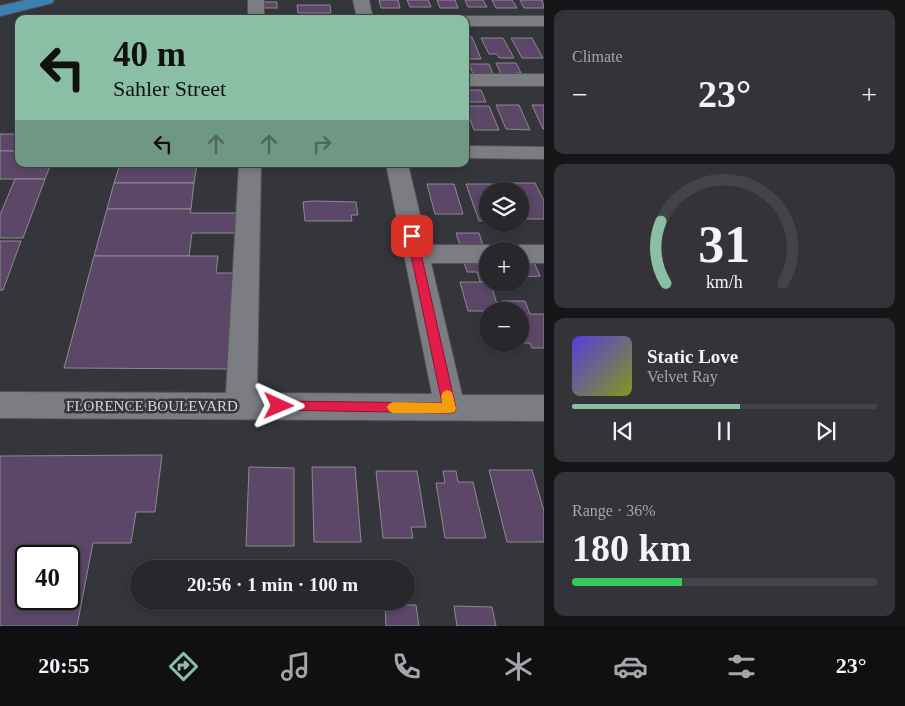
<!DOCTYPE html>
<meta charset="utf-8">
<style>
body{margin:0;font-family:Georgia,serif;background:#343438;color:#f1f3f6;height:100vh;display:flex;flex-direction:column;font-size:19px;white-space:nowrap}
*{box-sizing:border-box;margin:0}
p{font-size:16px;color:#a5a6a9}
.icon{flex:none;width:28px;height:28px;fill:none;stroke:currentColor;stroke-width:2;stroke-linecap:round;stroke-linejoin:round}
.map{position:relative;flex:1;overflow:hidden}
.details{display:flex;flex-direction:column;gap:10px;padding:10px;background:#161618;width:361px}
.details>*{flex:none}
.banner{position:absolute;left:15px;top:15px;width:454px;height:152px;border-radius:10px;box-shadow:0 2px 8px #0003,0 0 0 1px #444448;background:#8abfa5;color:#111;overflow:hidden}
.buttons{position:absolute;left:479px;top:182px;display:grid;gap:10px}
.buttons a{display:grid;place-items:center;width:50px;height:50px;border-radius:50%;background:#28282c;box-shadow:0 2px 8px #0003,0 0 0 1px #444448;font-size:25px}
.speed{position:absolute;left:15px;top:545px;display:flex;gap:10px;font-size:25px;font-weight:700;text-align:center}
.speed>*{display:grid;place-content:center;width:65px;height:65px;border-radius:50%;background:#28282c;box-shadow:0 2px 8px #0003,0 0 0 1px #444448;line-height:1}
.speed .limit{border:2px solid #111;border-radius:8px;background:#fff;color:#111}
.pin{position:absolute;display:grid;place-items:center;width:42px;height:42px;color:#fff;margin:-21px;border-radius:10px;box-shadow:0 2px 8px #0006}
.me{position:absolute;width:55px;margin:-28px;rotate:91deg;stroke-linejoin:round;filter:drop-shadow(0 0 4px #0008)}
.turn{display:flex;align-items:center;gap:18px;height:105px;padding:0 15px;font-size:22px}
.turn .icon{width:65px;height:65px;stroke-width:2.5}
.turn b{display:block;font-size:35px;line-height:42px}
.lanes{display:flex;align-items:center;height:48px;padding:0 15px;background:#0003;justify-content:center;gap:25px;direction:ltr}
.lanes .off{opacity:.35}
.big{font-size:38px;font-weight:700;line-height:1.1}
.details .card{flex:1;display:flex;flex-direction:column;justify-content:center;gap:8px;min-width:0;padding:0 18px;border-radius:10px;background:#343438}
.details .dial{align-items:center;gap:0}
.dial svg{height:130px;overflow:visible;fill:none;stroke:#444448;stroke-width:7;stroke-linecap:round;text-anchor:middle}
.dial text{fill:#f1f3f6;stroke:none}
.song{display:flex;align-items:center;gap:15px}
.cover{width:60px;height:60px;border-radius:8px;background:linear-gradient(135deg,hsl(250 70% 55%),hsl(70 70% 35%))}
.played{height:5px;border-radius:2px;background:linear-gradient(90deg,#8abfa5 55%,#444448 55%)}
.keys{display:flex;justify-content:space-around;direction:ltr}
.heat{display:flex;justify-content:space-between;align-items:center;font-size:28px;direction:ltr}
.charge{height:8px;border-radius:4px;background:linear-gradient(90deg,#34c759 36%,#444448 0)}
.trip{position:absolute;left:130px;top:560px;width:285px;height:50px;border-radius:25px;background:#28282c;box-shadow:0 2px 8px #0003,0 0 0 1px #444448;font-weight:700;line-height:50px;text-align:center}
.menu{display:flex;height:80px;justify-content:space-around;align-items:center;background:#101012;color:#a5a6a9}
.menu .icon{width:35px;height:35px}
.menu .current{color:#8abfa5}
.menu b{font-size:22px;color:#f1f3f6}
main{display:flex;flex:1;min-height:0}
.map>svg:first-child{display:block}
.building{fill:#5c4769;stroke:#8d8a8f;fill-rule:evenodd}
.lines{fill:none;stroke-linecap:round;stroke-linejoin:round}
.minor-casing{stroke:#555559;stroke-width:2}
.major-casing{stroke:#555559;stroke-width:2}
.minor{fill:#7c7d82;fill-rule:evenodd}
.major{fill:#3b82b4;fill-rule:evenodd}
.route{fill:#e11d48;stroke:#92132f}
.slow{fill:#f59e0b}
.labels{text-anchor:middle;stroke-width:5;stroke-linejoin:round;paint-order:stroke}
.street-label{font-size:15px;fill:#d7d7da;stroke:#35363b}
</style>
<main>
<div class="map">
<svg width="544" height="626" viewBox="0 0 544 626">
<rect width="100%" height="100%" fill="#35363b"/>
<!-- building -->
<g class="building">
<polygon points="379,0 398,0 400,8 381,8"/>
<polygon points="407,0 428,0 431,7 410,7"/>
<polygon points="437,0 455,0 458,8 440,8"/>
<polygon points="465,0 483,0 487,7 468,7"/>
<polygon points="492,0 512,0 517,8 496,8"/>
<polygon points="520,0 542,0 544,8 524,8"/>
<rect x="262" y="2" width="15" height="6"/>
<polygon points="297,5 330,5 331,13 298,13"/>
<polygon points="293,15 332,15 333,19 293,19"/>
<polygon points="465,37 472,37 481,59 465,59"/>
<polygon points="481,38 503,38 514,58 499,58 497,54 489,54"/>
<polygon points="511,38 532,38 543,58 522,58"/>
<polygon points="496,63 516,63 521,73 501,74"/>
<polygon points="469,64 489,64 493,74 473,74"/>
<polygon points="465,90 481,90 486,102 467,102"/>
<polygon points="496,105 519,105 530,130 506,129"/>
<polygon points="532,105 544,105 544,129 543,129"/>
<polygon points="465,106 489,106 499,130 474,130"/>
<rect x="0" y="134" width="19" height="17"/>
<polygon points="0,151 19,151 19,164 51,164 45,179 0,179"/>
<polygon points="120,164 197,164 194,183 114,183"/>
<polygon points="15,179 45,179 23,238 0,238 0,215"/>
<polygon points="114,183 194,183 191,209 107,209"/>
<polygon points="507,183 535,183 544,201 544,219 522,219 520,215 520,191 510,191"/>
<polygon points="427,184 454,184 463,214 435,214"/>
<polygon points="466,184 494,184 497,191 488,191 488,220 479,221"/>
<polygon points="313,201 356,202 358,215 351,215 352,221 305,221 303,202"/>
<polygon points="107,209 191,209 190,213 239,213 238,233 192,233 189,256 94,256"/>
<polygon points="456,233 479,233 484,249 461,249"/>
<polygon points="0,241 21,241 3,290 0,290"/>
<polygon points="94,256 218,256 216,273 236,273 231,369 64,368"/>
<polygon points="520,260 533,260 540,276 520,277"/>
<polygon points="464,262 486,262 488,282 480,282 477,272 467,272"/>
<polygon points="460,282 488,282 488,284 491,284 499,311 468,311"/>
<polygon points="502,301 525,301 530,314 544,314 544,348 532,348 530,343 520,343 520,311 506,311"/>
<path d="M162,455l-7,57h-19l-5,31h-38l-16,83h-77v-170zM26,556h43v43h-43z"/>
<polygon points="249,467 294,468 294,546 246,546"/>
<polygon points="312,467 355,467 361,542 314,542"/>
<polygon points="489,470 532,470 544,511 544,542 507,542"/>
<polygon points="376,471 417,471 426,527 411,527 413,538 383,538"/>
<polygon points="443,471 456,471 458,482 473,482 486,538 445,538 436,483 445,483"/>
<polygon points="385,605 416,605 419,626 386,626"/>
<polygon points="454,606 492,607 496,626 457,626"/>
</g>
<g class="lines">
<!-- minor casing -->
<g class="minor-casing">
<g id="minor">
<rect x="248" y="0" width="16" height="19"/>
<polygon points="353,0 369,0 373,19 357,19"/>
<polygon points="465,16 544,16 544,26 465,26 465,19 458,19"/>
<rect x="465" y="74" width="79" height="12"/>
<polygon points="465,146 544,147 544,159 465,158"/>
<polygon points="239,164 261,164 257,393 432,394 386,164 408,164 427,245 488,245 497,248 499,251 488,251 488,263 431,263 462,395 544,395 544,421 0,418 0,392 226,393"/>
<polygon points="520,245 544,245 544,263 520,263 520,251 509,251 511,248"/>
</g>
</g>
<!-- major casing -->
<g class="major-casing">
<polygon id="major" points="26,0 54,0 52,3 0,16 0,6"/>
</g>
<!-- minor -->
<use href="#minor" class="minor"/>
<!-- major -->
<use href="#major" class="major"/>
</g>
<!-- route -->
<polygon class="route" points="412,233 417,236 456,408 455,412 450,413 274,410 272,406 274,402 279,401 442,403 407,236"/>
<!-- slow -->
<polygon class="slow" points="447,390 452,392 456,408 455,412 450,413 393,413 389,411 387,407 389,404 393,402 442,403 441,396 443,392"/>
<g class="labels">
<!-- street labels -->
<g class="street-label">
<text x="152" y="411">FLORENCE BOULEVARD</text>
</g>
</g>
</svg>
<div class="buttons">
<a><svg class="icon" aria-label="layers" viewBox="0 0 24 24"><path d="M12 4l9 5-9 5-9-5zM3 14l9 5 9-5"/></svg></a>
<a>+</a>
<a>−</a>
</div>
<div class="speed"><div class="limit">40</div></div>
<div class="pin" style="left:412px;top:236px;background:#d93025"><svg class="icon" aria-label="arrive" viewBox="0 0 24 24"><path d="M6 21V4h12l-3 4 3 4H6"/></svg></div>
<svg class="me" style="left:279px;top:406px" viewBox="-20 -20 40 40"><path d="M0-17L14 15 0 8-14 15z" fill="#e11d48" stroke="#fff" stroke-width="4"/></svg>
<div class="trip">20:56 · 1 min · 100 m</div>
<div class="banner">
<div class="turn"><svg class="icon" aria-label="left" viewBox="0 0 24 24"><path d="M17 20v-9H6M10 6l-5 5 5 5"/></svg><div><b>40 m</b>Sahler Street</div></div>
<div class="lanes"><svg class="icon" aria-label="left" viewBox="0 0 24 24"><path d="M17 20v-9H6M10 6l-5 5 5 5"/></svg><svg class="icon off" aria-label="ahead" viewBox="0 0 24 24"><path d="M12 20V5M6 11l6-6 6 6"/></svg><svg class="icon off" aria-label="ahead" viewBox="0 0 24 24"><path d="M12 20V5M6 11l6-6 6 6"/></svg><svg class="icon off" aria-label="right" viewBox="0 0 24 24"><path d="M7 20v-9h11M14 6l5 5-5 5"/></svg></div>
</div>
</div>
<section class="details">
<div class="card"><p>Climate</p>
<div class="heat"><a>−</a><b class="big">23°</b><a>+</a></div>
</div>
<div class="card dial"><svg viewBox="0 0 100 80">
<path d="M14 69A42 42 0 1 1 86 69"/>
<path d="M14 69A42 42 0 0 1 11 31" stroke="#8abfa5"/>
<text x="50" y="56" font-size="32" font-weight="700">31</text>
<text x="50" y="72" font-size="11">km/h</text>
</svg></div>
<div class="card">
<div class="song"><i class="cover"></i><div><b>Static Love</b><p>Velvet Ray</p></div></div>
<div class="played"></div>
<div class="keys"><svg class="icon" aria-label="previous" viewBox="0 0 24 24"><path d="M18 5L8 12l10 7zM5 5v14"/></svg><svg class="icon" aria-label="pause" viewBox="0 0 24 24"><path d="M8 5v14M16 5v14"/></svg><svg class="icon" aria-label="next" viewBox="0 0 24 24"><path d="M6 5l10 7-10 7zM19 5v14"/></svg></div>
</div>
<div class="card"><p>Range · 36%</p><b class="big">180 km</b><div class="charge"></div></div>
</section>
</main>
<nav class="menu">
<b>20:55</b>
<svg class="icon current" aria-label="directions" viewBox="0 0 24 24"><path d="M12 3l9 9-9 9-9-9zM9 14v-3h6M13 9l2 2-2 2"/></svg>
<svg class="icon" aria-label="music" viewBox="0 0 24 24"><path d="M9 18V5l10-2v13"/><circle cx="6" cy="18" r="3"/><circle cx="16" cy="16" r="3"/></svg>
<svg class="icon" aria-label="phone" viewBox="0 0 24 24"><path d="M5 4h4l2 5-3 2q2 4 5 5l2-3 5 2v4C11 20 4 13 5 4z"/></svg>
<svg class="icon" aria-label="climate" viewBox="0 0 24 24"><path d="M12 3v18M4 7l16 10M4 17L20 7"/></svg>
<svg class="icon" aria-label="car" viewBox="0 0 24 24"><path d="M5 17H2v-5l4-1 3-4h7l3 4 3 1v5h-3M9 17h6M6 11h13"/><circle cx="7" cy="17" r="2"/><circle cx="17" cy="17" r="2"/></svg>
<svg class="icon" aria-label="filters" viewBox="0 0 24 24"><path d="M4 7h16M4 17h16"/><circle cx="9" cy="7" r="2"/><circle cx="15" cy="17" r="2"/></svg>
<b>23°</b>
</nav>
